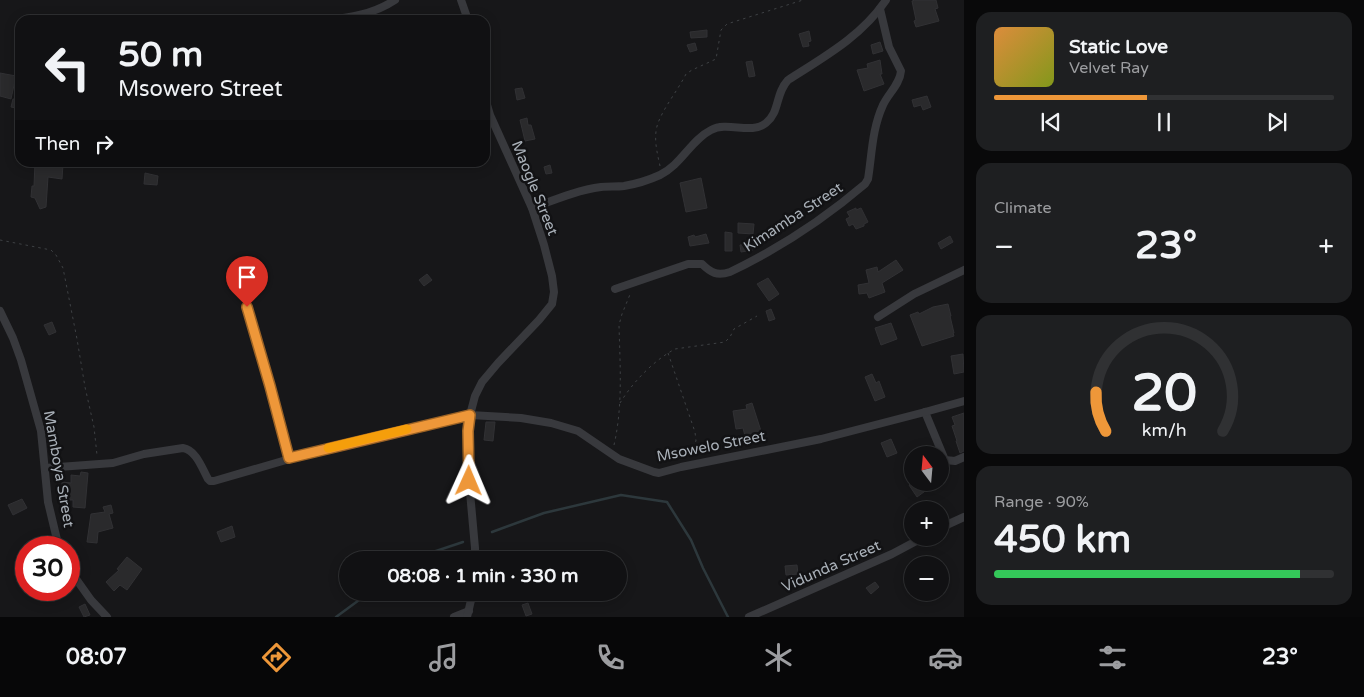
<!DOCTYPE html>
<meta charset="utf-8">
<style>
body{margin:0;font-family:"Varela Round",sans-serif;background:#1e1f21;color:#f1f3f6;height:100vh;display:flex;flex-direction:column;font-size:19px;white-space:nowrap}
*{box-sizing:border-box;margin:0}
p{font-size:16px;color:#9c9da0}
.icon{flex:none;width:28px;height:28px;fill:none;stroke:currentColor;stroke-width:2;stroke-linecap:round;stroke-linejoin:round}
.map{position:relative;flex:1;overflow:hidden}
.sheet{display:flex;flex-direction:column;gap:12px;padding:12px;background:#09090a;width:400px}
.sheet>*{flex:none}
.top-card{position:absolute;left:15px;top:15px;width:475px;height:152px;border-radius:15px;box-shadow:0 2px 12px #0003,0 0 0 1px #303133;background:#111113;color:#f1f3f6;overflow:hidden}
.needle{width:32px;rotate:344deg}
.controls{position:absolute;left:904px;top:446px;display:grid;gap:10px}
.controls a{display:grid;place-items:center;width:45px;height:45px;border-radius:50%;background:#111113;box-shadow:0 2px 12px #0003,0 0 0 1px #303133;font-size:25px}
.speed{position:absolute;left:15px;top:536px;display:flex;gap:10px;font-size:25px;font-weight:700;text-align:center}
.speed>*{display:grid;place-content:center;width:65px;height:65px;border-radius:50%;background:#111113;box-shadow:0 2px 12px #0003,0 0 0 1px #303133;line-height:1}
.speed .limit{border:8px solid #d22;background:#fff;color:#111}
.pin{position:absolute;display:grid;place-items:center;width:42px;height:42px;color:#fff;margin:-51px -21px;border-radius:50% 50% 50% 0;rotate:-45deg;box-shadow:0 0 5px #0007}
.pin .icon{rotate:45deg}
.me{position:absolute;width:55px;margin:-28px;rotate:1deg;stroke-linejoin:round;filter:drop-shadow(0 0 4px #0008)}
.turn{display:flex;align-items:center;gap:18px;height:105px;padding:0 20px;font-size:22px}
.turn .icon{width:65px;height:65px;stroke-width:2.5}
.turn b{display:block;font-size:35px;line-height:42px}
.then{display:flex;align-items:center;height:48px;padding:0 20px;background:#0003;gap:10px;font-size:19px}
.big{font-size:38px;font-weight:700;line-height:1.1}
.sheet .card{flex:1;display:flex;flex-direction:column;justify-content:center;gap:8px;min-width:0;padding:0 18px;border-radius:15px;background:#1e1f21}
.sheet .dial{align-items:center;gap:0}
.dial svg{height:130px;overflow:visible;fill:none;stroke:#303133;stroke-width:7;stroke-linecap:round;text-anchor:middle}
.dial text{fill:#f1f3f6;stroke:none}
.song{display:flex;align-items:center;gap:15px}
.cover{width:60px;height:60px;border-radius:8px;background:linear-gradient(135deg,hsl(30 70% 55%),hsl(70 70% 35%))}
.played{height:5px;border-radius:2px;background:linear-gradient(90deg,#ee9739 45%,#303133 45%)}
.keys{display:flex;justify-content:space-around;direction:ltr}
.heat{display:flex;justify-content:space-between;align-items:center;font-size:28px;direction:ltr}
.charge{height:8px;border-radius:4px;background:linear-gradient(90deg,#34c759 90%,#303133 0)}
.trip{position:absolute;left:339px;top:551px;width:288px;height:50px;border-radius:25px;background:#111113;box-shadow:0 2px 12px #0003,0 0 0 1px #303133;font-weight:700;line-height:50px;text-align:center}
.menu{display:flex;height:80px;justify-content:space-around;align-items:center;background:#070708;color:#9c9da0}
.menu .icon{width:35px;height:35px}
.menu .active{color:#ee9739}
.menu b{font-size:22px;color:#f1f3f6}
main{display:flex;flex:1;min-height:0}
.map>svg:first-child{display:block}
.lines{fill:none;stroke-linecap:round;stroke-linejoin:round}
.stream{stroke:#2d383c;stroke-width:2.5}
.building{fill:#2a2a2c;stroke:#313134}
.path{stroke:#3e4144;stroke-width:1;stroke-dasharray:2.5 4;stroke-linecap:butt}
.minor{stroke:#38393d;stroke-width:8}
.route-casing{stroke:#9b6225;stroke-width:12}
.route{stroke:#ee9739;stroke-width:9}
.slow{stroke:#f59e0b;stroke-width:9}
.labels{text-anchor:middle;stroke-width:5;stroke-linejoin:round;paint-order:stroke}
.street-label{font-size:15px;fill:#a9b0b8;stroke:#121214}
</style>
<main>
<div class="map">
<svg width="964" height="617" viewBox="0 0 964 617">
<rect width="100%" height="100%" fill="#171719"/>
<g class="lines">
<!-- stream -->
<g class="stream">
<polyline points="492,532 544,513 621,495 667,502 691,540 703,568 728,617"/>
<polyline points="418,560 427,554 463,542"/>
<polyline points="336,617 370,592"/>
</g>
</g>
<!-- building -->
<g class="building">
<polygon points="915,0 936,0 938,8 935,9 939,21 916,27 914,21 916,20 912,1"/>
<polygon points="707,30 707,37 691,38 690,32"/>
<polygon points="809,31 811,41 808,42 809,46 803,47 799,34"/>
<polygon points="880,42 883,51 873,54 871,45"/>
<polygon points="695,43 697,50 690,52 687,45"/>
<polygon points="880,60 882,74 880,74 884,84 864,91 857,70 868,68 867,64"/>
<polygon points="752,61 755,76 749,77 746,62"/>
<polygon points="0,73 16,76 11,99 0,96"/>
<polygon points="522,88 525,98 517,100 515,89"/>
<polygon points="927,96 931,107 923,110 921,105 914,107 912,100"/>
<polygon points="13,99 20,100 20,109 11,107"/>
<polygon points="527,118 528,125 531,125 535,139 525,141 520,120"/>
<polygon points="35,163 63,164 62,179 48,177 46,207 40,209 35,198 31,197 32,186 34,186"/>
<polygon points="550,165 552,173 546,174 544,167"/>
<polygon points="145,173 158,176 157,185 144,184"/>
<polygon points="701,178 707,208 686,212 680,183"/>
<polygon points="856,208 856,210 861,208 868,222 864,224 864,226 856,229 853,224 849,226 846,219 850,217 847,212"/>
<polygon points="738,223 754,224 753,234 738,233"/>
<polygon points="725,232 732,233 732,251 725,251"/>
<polygon points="706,234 709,243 690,246 688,237 694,235 695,237"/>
<polygon points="950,236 953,242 941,249 938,243"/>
<polygon points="752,243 753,250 741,252 740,245"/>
<polygon points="896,260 903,270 882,283 885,292 869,298 867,293 859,294 858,285 869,283 866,270 877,267 878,272"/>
<polygon points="427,274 432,280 424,286 419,280"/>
<polygon points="768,278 779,294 769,301 757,284"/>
<polygon points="948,304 951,316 950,316 954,333 953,333 954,336 922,346 910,315 918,312 919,314 933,307"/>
<polygon points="771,309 775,319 769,321 766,311"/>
<polygon points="52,322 56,332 49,335 44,325"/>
<polygon points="891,323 897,339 881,345 875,328"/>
<polygon points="963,354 964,372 954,374 951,356"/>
<polygon points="872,374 876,383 879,381 885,397 875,401 865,377"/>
<polygon points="752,403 761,431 745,436 743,428 736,429 733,411 747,409 746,405"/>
<polygon points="964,413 964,451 960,453 956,441 957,441 952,426 955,425 952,417"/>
<polygon points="486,422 495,422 493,441 484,440"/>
<polygon points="891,439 897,453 887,457 881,443"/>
<polygon points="81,472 88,473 85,508 73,507 73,500 68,500 69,491 62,491 62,482 71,483 71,475 80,476"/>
<polygon points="913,482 924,482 928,489 917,497 909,485"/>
<polygon points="22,499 27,508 13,515 8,505"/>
<polygon points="111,505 113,513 109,514 113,528 98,532 97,543 87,542 91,514 105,512 103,507"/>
<polygon points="232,526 235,537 221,542 217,532"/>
<polygon points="127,557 142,569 127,590 120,585 114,591 106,582 119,570 117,569"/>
<polygon points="797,565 798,574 786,575 785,566"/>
<polygon points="875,582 879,587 871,594 866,588"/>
<polygon points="528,603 532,614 526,616 522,605"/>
<polygon points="85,604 90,615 84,617 79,607"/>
</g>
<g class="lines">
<!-- path -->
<g class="path">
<path d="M660,166c-3,-14 -7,-29 -2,-43 6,-16 20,-33 28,-49l6,-4 24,-11 5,-29 6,-6 76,-24"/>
<polyline points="0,240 51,250 56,255 63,268 77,339 85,387 94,427 97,455"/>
<polyline points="668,353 695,432 696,441 687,457"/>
<path d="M620,403c13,-21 33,-42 55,-54l50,-7 5,-5 4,-8 23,-13"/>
<path d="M614,445c9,-39 6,-80 5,-120l3,-11 9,-22"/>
</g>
<!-- minor -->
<g class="minor">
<polyline points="461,0 468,20"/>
<polyline points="279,18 312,20"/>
<path d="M325,20c25,-2 49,-6 70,-20"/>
<path d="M532,208c22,-8 46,-18 69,-21 8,-1 15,0 23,-1 12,-2 25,-6 36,-11 21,-10 31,-35 51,-45 17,-9 40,5 55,-7 14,-11 9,-29 22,-43 36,-23 74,-44 98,-80"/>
<path d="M615,289l73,-25h14c9,9 15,12 28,8 48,-23 94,-53 135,-88l3,-5c4,-25 4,-50 15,-74 5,-11 17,-21 18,-34l-12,-24 -9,-38"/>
<polyline points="247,307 270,386 289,458"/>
<polyline points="0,311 13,338 21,360 41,431 48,502 59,548"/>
<polyline points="878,317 914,294 964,270"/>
<polyline points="925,412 945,460 955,461 964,457"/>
<path d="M45,468l68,-5 31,-9 39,-6c13,2 19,20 25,31l2,2h4l120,-35 136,-31 51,3 30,5 27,8 41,28 35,13 5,1 22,-6 140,-28 104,-27 39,-11"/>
<polyline points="940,528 964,517"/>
<polyline points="475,560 475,548 469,481 468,431 470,415 475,396 482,382 498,363 539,320 552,304 554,292 552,276 544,245 532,208 490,115 485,98"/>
<polyline points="69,569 91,600 107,617"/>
<polyline points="454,617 469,611"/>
<polyline points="467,617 473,592"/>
<polyline points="749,617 892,554 922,538"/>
</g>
</g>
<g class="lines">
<!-- route casing -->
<g class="route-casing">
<polyline id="route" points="247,307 270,386 289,458 470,415 468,431 469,481"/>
</g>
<!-- route -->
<use href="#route" class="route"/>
<!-- slow -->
<polyline class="slow" points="328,448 407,429"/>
</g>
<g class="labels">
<!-- street labels -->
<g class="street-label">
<text transform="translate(535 188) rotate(68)" y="5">Maogle Street</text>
<text transform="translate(793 217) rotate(-33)" y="5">Kimamba Street</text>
<text transform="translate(711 446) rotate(-11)" y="5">Msowelo Street</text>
<text transform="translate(59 469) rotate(80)" y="5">Mamboya Street</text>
<text transform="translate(831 566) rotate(-24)" y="5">Vidunda Street</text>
</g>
</g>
</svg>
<div class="controls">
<a><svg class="needle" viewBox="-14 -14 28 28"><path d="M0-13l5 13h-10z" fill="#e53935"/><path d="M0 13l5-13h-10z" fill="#9c9da0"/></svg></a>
<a>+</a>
<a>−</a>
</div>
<div class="speed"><div class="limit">30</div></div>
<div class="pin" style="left:247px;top:307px;background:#d93025"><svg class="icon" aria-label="arrive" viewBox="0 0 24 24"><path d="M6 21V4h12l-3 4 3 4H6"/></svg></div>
<svg class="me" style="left:469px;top:481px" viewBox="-20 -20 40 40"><path d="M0-17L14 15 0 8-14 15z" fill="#ee9739" stroke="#fff" stroke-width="4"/></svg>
<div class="trip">08:08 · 1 min · 330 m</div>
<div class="top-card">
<div class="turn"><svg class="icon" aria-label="left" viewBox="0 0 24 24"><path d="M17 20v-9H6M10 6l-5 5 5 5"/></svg><div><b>50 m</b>Msowero Street</div></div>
<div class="then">Then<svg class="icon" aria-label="right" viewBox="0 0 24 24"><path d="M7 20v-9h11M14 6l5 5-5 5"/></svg></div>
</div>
</div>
<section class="sheet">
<div class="card">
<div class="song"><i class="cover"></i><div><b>Static Love</b><p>Velvet Ray</p></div></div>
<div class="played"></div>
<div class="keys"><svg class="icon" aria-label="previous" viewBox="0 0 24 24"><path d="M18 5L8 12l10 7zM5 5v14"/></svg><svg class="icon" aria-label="pause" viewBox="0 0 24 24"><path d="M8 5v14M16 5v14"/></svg><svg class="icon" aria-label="next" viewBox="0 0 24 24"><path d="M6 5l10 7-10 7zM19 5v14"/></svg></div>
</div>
<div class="card"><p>Climate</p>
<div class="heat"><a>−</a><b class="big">23°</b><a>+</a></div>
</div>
<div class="card dial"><svg viewBox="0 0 100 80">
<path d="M14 69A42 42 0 1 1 86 69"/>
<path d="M14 69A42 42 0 0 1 8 45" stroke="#ee9739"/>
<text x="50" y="56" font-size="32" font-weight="700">20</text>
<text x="50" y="72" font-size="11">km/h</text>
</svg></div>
<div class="card"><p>Range · 90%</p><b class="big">450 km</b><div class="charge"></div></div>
</section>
</main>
<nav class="menu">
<b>08:07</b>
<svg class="icon active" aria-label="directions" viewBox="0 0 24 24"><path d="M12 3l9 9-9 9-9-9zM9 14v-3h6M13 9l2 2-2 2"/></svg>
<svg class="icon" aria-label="music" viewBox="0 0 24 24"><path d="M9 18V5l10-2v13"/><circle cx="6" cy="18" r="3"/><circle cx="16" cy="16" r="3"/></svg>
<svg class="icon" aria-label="phone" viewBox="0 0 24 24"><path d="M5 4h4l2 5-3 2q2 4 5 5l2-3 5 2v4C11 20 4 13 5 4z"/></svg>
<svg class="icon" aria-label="climate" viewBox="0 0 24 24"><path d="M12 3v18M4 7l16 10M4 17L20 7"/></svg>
<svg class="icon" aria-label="car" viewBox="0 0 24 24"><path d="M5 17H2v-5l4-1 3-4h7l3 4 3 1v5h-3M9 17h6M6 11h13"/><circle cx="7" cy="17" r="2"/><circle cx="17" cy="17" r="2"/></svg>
<svg class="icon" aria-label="filters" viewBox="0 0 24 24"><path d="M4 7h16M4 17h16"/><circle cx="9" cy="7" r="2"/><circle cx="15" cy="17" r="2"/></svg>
<b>23°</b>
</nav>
